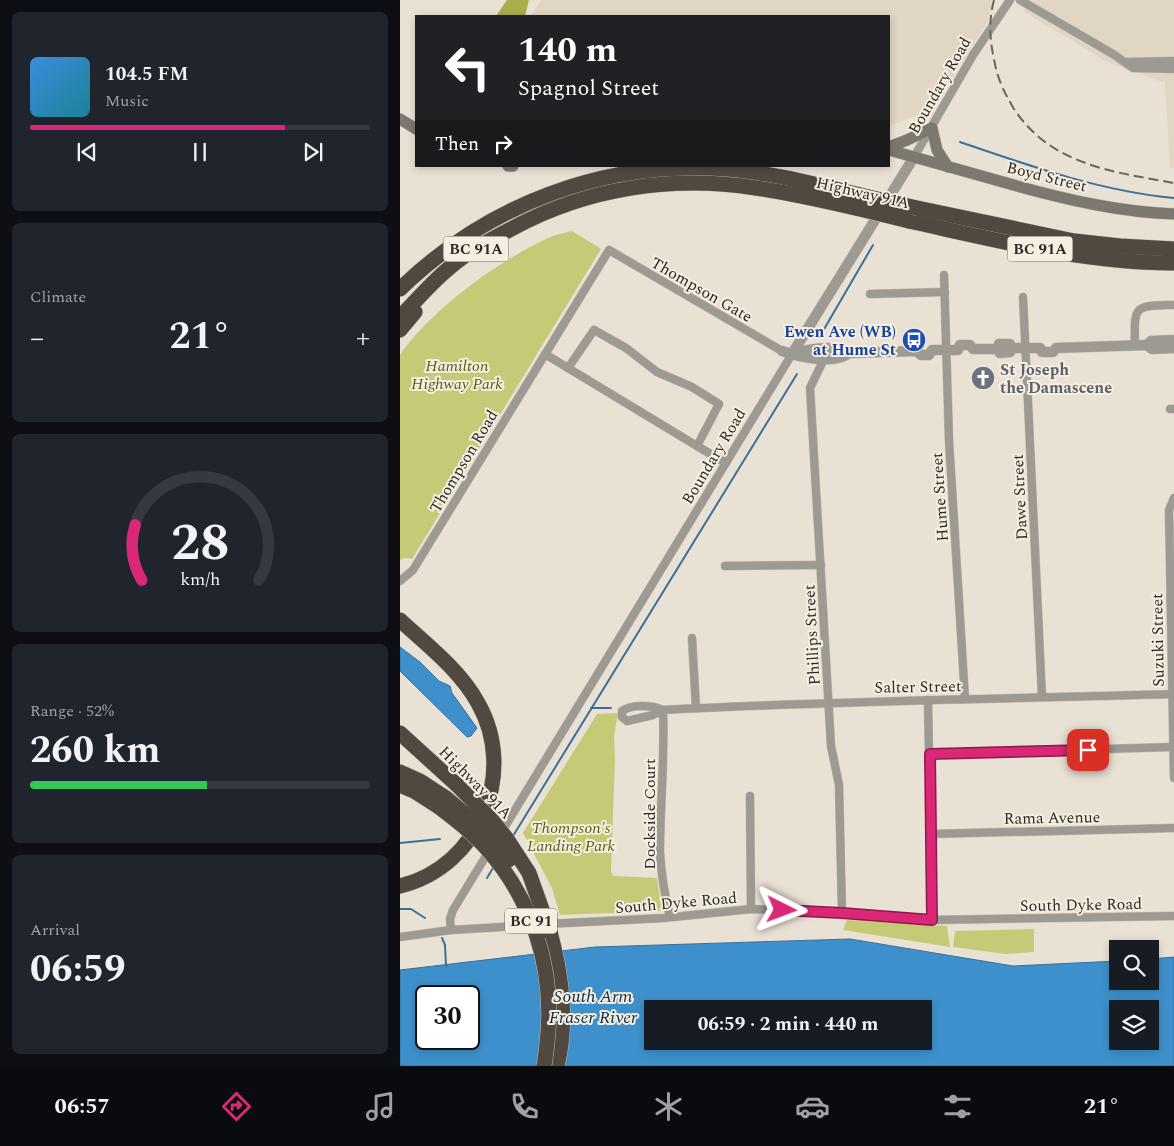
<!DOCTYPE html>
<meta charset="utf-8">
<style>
body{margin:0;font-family:Spectral,serif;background:#20242c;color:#f1f3f6;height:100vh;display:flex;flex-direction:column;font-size:19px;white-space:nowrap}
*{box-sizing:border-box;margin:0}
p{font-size:16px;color:#9ea1a6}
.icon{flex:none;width:28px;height:28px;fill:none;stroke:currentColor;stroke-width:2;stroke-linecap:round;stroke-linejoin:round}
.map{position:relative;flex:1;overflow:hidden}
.side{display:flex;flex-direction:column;gap:12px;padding:12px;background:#0d0f14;width:400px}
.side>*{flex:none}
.hud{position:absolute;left:15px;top:15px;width:475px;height:152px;border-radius:0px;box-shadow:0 2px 8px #0003;background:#202124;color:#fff;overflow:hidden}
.buttons{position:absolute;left:709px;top:940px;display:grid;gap:10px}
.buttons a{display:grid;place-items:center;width:50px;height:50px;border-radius:0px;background:#171b24;box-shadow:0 2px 8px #0003;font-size:25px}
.speed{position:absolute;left:15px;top:985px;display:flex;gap:10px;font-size:25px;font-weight:700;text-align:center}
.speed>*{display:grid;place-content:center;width:65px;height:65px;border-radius:50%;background:#171b24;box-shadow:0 2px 8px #0003;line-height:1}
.speed .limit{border:2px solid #111;border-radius:8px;background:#fff;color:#111}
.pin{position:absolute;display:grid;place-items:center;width:42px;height:42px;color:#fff;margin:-21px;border-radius:10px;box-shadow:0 2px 8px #0006}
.me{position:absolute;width:55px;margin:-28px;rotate:93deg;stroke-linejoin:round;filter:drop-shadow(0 0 4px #0008)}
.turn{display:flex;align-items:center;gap:18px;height:105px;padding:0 20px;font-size:22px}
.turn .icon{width:65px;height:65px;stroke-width:2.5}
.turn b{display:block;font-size:35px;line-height:42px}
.then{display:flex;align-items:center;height:48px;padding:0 20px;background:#0003;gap:10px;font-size:19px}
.big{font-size:38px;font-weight:700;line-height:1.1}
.side .tile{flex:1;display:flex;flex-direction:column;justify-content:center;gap:8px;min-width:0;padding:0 18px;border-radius:8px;background:#20242c}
.side .dial{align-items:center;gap:0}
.dial svg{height:130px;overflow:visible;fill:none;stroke:#363941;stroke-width:7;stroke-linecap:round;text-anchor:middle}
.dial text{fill:#f1f3f6;stroke:none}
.song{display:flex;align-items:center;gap:15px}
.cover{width:60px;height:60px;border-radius:8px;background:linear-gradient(135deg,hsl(210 70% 55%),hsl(190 70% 35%))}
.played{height:5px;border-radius:2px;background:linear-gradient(90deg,#db2777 75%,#363941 75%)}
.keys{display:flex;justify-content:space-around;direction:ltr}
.heat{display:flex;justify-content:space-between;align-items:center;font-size:28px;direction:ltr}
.charge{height:8px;border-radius:4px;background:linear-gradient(90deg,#34c759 52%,#363941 0)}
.trip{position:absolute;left:244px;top:1000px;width:288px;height:50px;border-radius:0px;background:#171b24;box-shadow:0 2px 8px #0003;font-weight:700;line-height:50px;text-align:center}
.menu{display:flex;height:80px;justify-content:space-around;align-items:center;background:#090b0e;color:#9ea1a6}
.menu .icon{width:35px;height:35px}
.menu .selected{color:#db2777}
.menu b{font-size:22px;color:#f1f3f6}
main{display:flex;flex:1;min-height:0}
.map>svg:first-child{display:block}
.built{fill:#e1d6c3}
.green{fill:#c6ca76}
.forest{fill:#a9ad4c}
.water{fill:#3e90cc;stroke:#39719a;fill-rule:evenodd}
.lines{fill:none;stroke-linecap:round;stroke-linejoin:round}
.stream{stroke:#39719a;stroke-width:2}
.minor-casing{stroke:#c3bcb1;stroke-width:9}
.tertiary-casing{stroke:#c3bcb1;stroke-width:11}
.secondary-casing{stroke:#c3bcb1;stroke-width:12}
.motorway-casing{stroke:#c3bcb1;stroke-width:16}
.minor{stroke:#9d9a94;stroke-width:8}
.tertiary{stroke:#9d9a94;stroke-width:10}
.secondary{stroke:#7c776f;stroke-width:11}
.motorway{stroke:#51493f;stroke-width:15}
.rail{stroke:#69645d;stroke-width:2;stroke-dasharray:10 5;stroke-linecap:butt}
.motorway-bridge-casing{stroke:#c3bcb1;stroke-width:16;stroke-linecap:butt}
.motorway-bridge{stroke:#51493f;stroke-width:15}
.route-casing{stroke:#8e194d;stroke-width:12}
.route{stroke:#db2777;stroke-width:9}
.labels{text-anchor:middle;stroke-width:4;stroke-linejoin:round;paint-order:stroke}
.shield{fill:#f6eee1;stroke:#69655d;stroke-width:1}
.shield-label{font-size:15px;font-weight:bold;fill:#2d2a25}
.street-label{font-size:16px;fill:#2d2a25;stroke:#f6eee1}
.transit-label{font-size:16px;font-weight:bold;fill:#164399;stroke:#f6eee1;text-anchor:end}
.park-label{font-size:16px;font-style:italic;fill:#595b15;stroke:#f6eee1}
.worship-label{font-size:16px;font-weight:bold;fill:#5b616d;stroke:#f6eee1;text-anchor:start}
.water-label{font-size:18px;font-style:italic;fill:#092d45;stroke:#f6eee1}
</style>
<main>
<section class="side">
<div class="tile">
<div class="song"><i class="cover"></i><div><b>104.5 FM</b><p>Music</p></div></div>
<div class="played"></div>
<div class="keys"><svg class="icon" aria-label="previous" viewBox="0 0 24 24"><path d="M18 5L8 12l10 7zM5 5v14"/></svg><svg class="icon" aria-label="pause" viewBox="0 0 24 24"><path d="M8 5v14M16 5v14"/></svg><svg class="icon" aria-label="next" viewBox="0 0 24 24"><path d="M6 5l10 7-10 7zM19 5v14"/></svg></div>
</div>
<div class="tile"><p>Climate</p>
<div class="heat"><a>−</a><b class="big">21°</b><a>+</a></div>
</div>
<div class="tile dial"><svg viewBox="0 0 100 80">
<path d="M14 69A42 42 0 1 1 86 69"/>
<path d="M14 69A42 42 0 0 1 10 35" stroke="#db2777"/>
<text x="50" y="56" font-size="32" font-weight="700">28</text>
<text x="50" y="72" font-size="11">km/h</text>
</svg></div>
<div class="tile"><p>Range · 52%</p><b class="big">260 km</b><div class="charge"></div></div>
<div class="tile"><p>Arrival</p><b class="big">06:59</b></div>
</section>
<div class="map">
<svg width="774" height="1066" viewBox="0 0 774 1066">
<rect width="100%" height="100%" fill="#e9e1d4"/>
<!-- built -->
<g class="built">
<polygon points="141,0 592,0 588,21 532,109 489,126 489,16 131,16"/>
<polygon points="630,0 774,0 774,168 770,168 765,83 707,62 623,11"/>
</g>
<!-- green -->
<g class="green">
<path d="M172,231l29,18 -189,310 -7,-1 -5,2v-205c31,-45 97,-93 146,-116 8,-4 17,-6 26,-8z"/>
<polygon points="218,713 214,736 215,760 211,871 213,876 257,878 262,911 160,915 152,888 123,833 197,714"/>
<polygon points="447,920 547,926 550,947 443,930"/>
<polygon points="634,929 634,952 606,954 553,947 555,931"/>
</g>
<!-- forest -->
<polygon class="forest" points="107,0 129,0 125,16 96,16"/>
<!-- water -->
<g class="water">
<polygon points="0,647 20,662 39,681 50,686 52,693 77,728 71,736 67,737 0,671"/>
<path d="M450,939l163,27 104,-5 1,20h32v-22l24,-2v109h-774v-96l195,-23zM26,996h43v43h-43zM252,1009h270v32h-270zM718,1009h32v32h-32z"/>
</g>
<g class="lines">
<!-- stream -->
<g class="stream">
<path d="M560,142c70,24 140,49 214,56"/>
<polyline points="423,331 473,245"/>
<polyline points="191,708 211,708"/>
<polyline points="113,836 397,374"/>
<polyline points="0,843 40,839"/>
<polyline points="87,878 93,868"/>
<polyline points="0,909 11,909 25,918"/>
<polyline points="42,938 45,945 46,966"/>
</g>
<!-- minor casing -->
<g class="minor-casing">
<g id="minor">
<polyline points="620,0 713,54 733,68 774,69"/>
<polyline points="726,62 774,61"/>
<polyline points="514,157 573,55 610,0"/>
<polyline points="544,275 549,440 565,699"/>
<polyline points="470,294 545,292"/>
<polyline points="623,297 642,697"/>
<path d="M735,346c-1,-42 -1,-40 39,-41"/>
<polyline points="145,354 168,368 194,330 226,348 257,372 292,387 319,404 297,446 326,463"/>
<polyline points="424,359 410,388 431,746 439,785 442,913"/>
<polyline points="168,368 297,446"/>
<polyline points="770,409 774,409"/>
<polyline points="774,498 769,510 774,778"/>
<polyline points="325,566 421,565"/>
<polyline points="0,581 13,570 209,250 382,351"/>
<polyline points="292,638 296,708"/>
<polyline points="528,700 532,920"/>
<path d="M263,710c-11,-5 -31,-6 -41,1v6l5,4 26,-6 10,-5c170,-9 341,-11 511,-16"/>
<path d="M263,710c2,47 -3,95 -3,142 1,23 5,44 10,65"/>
<polyline points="529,754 773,747"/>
<polyline points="350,796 351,909"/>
<polyline points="101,833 392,354"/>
<polyline points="530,834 774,828"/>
<polyline points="146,924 264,918 351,909 442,913 532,920 774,916"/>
<polyline points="51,930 50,919 53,910 89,851"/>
<polyline points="0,937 51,930 135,925"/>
</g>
</g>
<!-- tertiary casing -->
<g class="tertiary-casing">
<g id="tertiary">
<polyline points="747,345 751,341 774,340"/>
<polyline points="597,349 599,344 610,344 612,348 640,348 642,352 653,352 656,348 747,345 752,349 774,348"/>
<path d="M382,351c17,6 53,14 67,2"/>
<path d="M392,354c17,-5 42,-10 57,-1l68,-2 4,4h8l3,-5h26l2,-5h10l3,4h24l3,4 10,-1 2,-4"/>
<polyline points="392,354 514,157"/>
</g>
</g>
<!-- secondary casing -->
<g class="secondary-casing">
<g id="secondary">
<polyline points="0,119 16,129"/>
<polyline points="489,147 507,140 532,128 537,150 548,167"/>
<path d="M489,150c42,12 85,24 128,36 51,14 103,26 157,28"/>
<polyline points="108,166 113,166"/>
</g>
</g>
<!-- motorway casing -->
<g class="motorway-casing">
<g id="motorway">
<polyline points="517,208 674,241 720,246 774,249"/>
<path d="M509,221c87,19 175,42 265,42"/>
<path d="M0,289c88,-85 204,-129 327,-120 47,4 94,17 141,28"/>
<path d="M0,317c16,-16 31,-34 48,-48 19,-17 42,-29 65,-41 74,-40 159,-53 243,-40 35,5 69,13 104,21"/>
<polyline points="0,330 15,312"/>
<path d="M0,620c27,25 60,50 78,83 40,70 1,164 -78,183"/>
<polyline points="0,733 57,785"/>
<polyline points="0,772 20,781 46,798"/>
<polyline points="0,785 14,791 39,807"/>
<path d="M150,932c12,44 18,90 7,134"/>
</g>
</g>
<!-- minor -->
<use href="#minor" class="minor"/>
<!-- tertiary -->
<use href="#tertiary" class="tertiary"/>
<!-- secondary -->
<use href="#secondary" class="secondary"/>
<!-- motorway -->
<use href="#motorway" class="motorway"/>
<!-- rail -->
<path class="rail" d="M594,0c-6,22 -4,42 1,64 3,16 10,30 19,45 37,56 99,63 160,74"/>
<!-- motorway-bridge casing -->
<g class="motorway-bridge-casing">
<g id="motorway-bridge">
<polyline points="468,197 517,208"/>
<polyline points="460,209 509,221"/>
<polyline points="57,785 91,819 107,839 129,873 150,932"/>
<path d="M46,798c23,19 45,37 63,62"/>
<path d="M39,807c17,13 34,26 49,43 44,50 65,116 60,182 -1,12 -2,23 -4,34"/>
</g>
</g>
<!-- motorway-bridge -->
<use href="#motorway-bridge" class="motorway-bridge"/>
</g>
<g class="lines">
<!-- route casing -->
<g class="route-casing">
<polyline id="route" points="382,910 442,913 532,920 530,754 688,750"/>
</g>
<!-- route -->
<use href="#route" class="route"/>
</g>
<!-- icons -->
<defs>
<g id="bus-disc" transform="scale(1.25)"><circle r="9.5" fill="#1a4fb4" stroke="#f6eee1"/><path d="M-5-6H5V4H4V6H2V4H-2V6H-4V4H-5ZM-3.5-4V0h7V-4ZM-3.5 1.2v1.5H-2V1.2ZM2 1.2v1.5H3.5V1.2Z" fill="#fff"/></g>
<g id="church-disc" transform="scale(1.25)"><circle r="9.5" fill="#6b7280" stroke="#f6eee1"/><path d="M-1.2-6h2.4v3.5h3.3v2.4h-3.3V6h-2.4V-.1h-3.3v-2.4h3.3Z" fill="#fff"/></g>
</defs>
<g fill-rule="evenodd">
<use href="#bus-disc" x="514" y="340"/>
<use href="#church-disc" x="583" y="378"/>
</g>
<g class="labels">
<!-- shield labels -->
<g class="shield">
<rect x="43.5" y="236.5" width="65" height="25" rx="4"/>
<rect x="607.5" y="236.5" width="65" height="25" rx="4"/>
<rect x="105" y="908.5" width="52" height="25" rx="4"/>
</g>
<g class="shield-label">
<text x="76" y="254">BC 91A</text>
<text x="640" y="254">BC 91A</text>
<text x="131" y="926">BC 91</text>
</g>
<!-- street labels -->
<g class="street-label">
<text transform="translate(539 85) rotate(-60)" y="6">Boundary Road</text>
<text transform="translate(647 176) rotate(14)" y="6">Boyd Street</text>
<text transform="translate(463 192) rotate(13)" y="6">Highway 91A</text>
<text transform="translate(302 289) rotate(30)" y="6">Thompson Gate</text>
<text transform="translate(313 456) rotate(-59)" y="6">Boundary Road</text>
<text transform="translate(63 461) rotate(-59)" y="6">Thompson Road</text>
<text transform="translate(539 497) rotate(-94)" y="6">Hume Street</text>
<text transform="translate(619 497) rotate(-93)" y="6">Dawe Street</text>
<text transform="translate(411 635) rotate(-93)" y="6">Phillips Street</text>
<text transform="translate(757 640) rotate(-91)" y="6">Suzuki Street</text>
<text transform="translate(518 686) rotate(-1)" y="6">Salter Street</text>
<text transform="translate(76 782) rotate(45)" y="6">Highway 91A</text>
<text transform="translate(249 814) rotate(-90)" y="6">Dockside Court</text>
<text transform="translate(652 817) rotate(-1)" y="6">Rama Avenue</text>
<text transform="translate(276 902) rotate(-5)" y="6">South Dyke Road</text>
<text transform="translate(681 904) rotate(-1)" y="6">South Dyke Road</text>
</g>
<!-- transit labels -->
<g class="transit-label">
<text x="496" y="337">Ewen Ave (WB)<tspan x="496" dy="18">at Hume St</tspan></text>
</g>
<!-- park labels -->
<g class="park-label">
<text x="57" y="371">Hamilton<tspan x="57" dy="18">Highway Park</tspan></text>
<text x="171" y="833">Thompson's<tspan x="171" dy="18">Landing Park</tspan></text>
</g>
<!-- worship labels -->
<g class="worship-label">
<text x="600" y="375">St Joseph<tspan x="600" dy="18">the Damascene</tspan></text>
</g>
<!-- water labels -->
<g class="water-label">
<text x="193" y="1002">South Arm<tspan x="193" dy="21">Fraser River</tspan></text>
</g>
</g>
</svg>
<div class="buttons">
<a><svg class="icon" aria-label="search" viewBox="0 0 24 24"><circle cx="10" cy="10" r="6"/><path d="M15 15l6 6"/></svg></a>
<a><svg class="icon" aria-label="layers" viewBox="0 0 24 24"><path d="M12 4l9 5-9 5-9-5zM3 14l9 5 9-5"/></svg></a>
</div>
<div class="speed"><div class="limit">30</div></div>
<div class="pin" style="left:688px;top:750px;background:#d93025"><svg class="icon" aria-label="arrive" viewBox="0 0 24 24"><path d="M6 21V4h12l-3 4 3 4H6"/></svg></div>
<svg class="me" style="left:382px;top:910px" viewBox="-20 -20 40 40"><path d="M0-17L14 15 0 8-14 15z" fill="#db2777" stroke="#fff" stroke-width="4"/></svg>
<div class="trip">06:59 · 2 min · 440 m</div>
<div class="hud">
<div class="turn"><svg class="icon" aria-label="left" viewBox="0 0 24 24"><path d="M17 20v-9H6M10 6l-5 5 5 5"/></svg><div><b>140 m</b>Spagnol Street</div></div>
<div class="then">Then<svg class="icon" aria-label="right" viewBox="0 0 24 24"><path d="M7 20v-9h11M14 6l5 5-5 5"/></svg></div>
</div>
</div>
</main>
<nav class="menu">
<b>06:57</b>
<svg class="icon selected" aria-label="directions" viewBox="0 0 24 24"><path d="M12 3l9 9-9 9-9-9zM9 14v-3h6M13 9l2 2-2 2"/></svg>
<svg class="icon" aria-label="music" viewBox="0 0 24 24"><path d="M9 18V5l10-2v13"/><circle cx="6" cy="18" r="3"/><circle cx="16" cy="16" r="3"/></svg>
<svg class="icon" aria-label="phone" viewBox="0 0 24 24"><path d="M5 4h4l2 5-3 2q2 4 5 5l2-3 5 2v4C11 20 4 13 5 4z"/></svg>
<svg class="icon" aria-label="climate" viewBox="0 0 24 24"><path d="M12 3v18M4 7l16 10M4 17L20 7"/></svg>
<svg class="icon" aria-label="car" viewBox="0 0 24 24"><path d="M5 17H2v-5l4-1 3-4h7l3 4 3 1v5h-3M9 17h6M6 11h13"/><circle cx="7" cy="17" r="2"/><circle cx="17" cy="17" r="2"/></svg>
<svg class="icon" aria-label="filters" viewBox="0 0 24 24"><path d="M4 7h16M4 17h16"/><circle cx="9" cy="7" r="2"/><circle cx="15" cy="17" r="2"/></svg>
<b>21°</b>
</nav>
